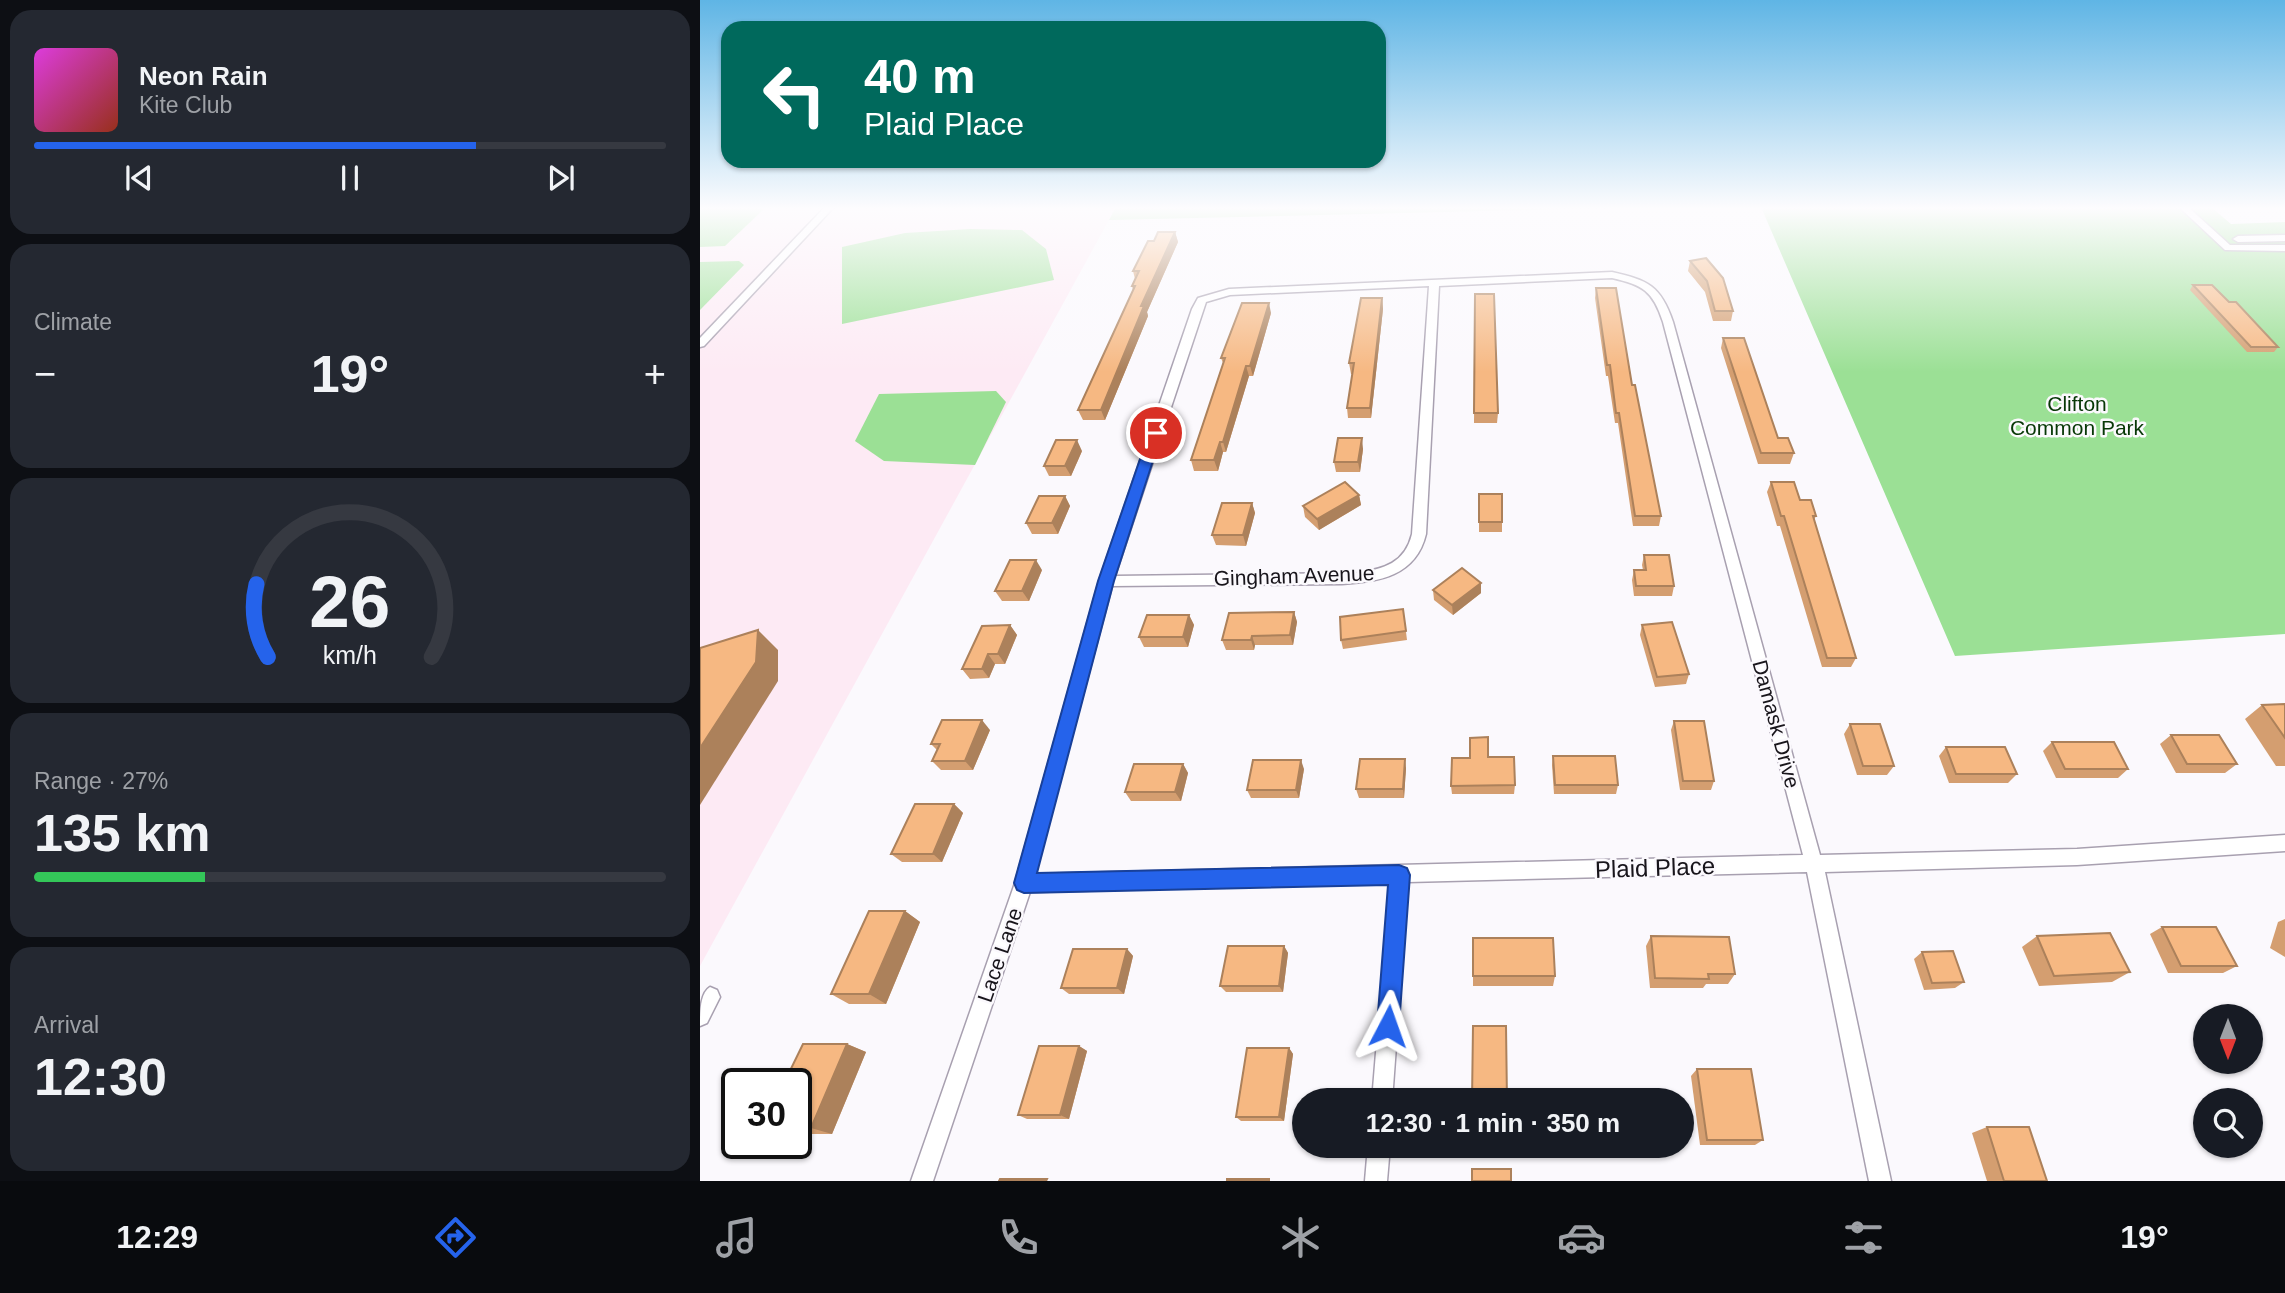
<!DOCTYPE html>
<meta charset="utf-8">
<style>
body{margin:0;font-family:Helvetica,sans-serif;background:#242831;color:#f1f3f6;height:100vh;display:flex;flex-direction:column;font-size:26px;white-space:nowrap}
*{box-sizing:border-box;margin:0}
p{font-size:23px;color:#9ea1a6}
.icon{flex:none;width:38px;height:38px;fill:none;stroke:currentColor;stroke-width:2;stroke-linecap:round;stroke-linejoin:round}
.map{position:relative;flex:1;overflow:hidden}
.drawer{display:flex;flex-direction:column;gap:10px;padding:10px;background:#0d0f14;width:700px}
.drawer>*{flex:none}
.guide{position:absolute;left:21px;top:21px;width:665px;height:147px;border-radius:21px;box-shadow:0 2px 5px #0004;background:#00695c;color:#fff;overflow:hidden}
.needle{width:46px;rotate:180deg}
.controls{position:absolute;left:1493px;top:1004px;display:grid;gap:14px}
.controls a{display:grid;place-items:center;width:70px;height:70px;border-radius:50%;background:#171b24;box-shadow:0 2px 5px #0004;font-size:35px}
.speed{position:absolute;left:21px;top:1068px;display:flex;gap:14px;font-size:35px;font-weight:700;text-align:center}
.speed>*{display:grid;place-content:center;width:91px;height:91px;border-radius:50%;background:#171b24;box-shadow:0 2px 5px #0004;line-height:1}
.speed .limit{border:4px solid #111;border-radius:10px;background:#fff;color:#111}
.pin{position:absolute;display:grid;place-items:center;width:60px;height:60px;color:#fff;margin:-30px;border:4px solid #fff;border-radius:50%;box-shadow:0 2px 7px #0007}
.me{position:absolute;width:77px;margin:-38px;rotate:4deg;stroke-linejoin:round;filter:drop-shadow(0 0 5px #0008)}
.turn{display:flex;align-items:center;gap:24px;height:147px;padding:0 28px;font-size:32px}
.turn .icon{width:91px;height:91px;stroke-width:2.5}
.turn b{display:block;font-size:49px;line-height:60px}
.big{font-size:52px;font-weight:800;line-height:1.1}
.drawer .card{flex:1;display:flex;flex-direction:column;justify-content:center;gap:10px;min-width:0;padding:0 24px;border-radius:21px;background:#242831}
.drawer .dial{align-items:center;gap:0}
.dial svg{height:182px;overflow:visible;fill:none;stroke:#363941;stroke-width:7;stroke-linecap:round;text-anchor:middle}
.dial text{fill:#f1f3f6;stroke:none}
.song{display:flex;align-items:center;gap:21px}
.cover{width:84px;height:84px;border-radius:10px;background:linear-gradient(135deg,hsl(300 70% 55%),hsl(10 70% 35%))}
.played{height:7px;border-radius:4px;background:linear-gradient(90deg,#2563eb 70%,#363941 70%)}
.keys{display:flex;justify-content:space-around;direction:ltr}
.heat{display:flex;justify-content:space-between;align-items:center;font-size:38px;direction:ltr}
.charge{height:10px;border-radius:5px;background:linear-gradient(90deg,#34c759 27%,#363941 0)}
.trip{position:absolute;left:592px;top:1088px;width:402px;height:70px;border-radius:35px;background:#171b24;box-shadow:0 2px 5px #0004;font-weight:800;line-height:70px;text-align:center}
.tabs{display:flex;height:112px;justify-content:space-around;align-items:center;background:#090b0e;color:#9ea1a6}
.tabs .icon{width:49px;height:49px}
.tabs .selected{color:#2563eb}
.tabs b{font-size:32px;color:#f1f3f6}
main{display:flex;flex:1;min-height:0}
.map>svg:first-child{display:block}
.education{fill:#fdeaf4}
.green{fill:#9be095}
.lines{fill:none;stroke-linecap:round;stroke-linejoin:round}
.minor-casing{stroke:#a8a0b0;stroke-width:3}
.minor{fill:#fff;fill-rule:evenodd}
.wall{fill:#d49e70}
.shaded-wall{fill:#ac815b}
.building{fill:#f6b882;stroke:#ac815b;stroke-width:2}
.route{fill:#2563eb;stroke:#184099;stroke-width:2}
.labels{text-anchor:middle;stroke-width:5;stroke-linejoin:round;paint-order:stroke}
.park-label{font-size:21px;fill:#073806;stroke:#fbf9fd}
.street-label{font-size:21px;fill:#18151b;stroke:#fbf9fd}
.near-street-label{font-size:24px;fill:#18151b;stroke:#fbf9fd}
</style>
<main>
<section class="drawer">
<div class="card">
<div class="song"><i class="cover"></i><div><b>Neon Rain</b><p>Kite Club</p></div></div>
<div class="played"></div>
<div class="keys"><svg class="icon" aria-label="previous" viewBox="0 0 24 24"><path d="M18 5L8 12l10 7zM5 5v14"/></svg><svg class="icon" aria-label="pause" viewBox="0 0 24 24"><path d="M8 5v14M16 5v14"/></svg><svg class="icon" aria-label="next" viewBox="0 0 24 24"><path d="M6 5l10 7-10 7zM19 5v14"/></svg></div>
</div>
<div class="card"><p>Climate</p>
<div class="heat"><a>−</a><b class="big">19°</b><a>+</a></div>
</div>
<div class="card dial"><svg viewBox="0 0 100 80">
<path d="M14 69A42 42 0 1 1 86 69"/>
<path d="M14 69A42 42 0 0 1 9 37" stroke="#2563eb"/>
<text x="50" y="56" font-size="32" font-weight="700">26</text>
<text x="50" y="72" font-size="11">km/h</text>
</svg></div>
<div class="card"><p>Range · 27%</p><b class="big">135 km</b><div class="charge"></div></div>
<div class="card"><p>Arrival</p><b class="big">12:30</b></div>
</section>
<div class="map">
<svg width="1585" height="1181" viewBox="0 0 1585 1181">
<rect width="100%" height="100%" fill="#fbf9fd"/>
<!-- education -->
<polygon class="education" points="0,207 416,207 0,966"/>
<!-- green -->
<g class="green">
<polygon points="0,207 66,207 25,246 0,247"/>
<polygon points="416,207 956,207 409,220"/>
<polygon points="1061,207 1511,207 1531,224 1585,222 1585,634 1255,656"/>
<polygon points="270,229 322,230 346,249 354,280 142,324 142,247 205,233"/>
<polygon points="39,261 44,265 0,310 0,262"/>
<polygon points="296,391 306,402 275,465 184,461 155,441 179,394"/>
</g>
<g class="lines">
<!-- minor casing -->
<g class="minor-casing">
<g id="minor">
<polygon points="125,207 134,207 4,346 0,347 0,338"/>
<polygon points="1479,207 1488,207 1530,245 1585,245 1585,251 1525,250"/>
<polygon points="1585,235 1585,241 1538,242 1533,239 1538,236"/>
<path d="M912,272c36,8 49,14 61,50l147,533 257,-6 208,-14v16l-208,14 -252,7 66,309h-22l-62,-309 -399,10 -16,219h-20l18,-218 -360,9 -97,289h-22l104,-298 84,-302 93,-272 6,-11 31,-9zM912,278c31,7 41,13 51,44l140,533 -768,19 77,-288 230,-2c37,-2 74,-8 84,-50l13,-248zM729,286l-17,248c-7,29 -28,35 -55,39l-242,3 91,-274 24,-7z"/>
<path d="M10,987l7,3 3,7 -13,26 -7,3c0,-14 0,-33 10,-39z"/>
<polygon points="668,1146 690,1146 687,1181 665,1181"/>
</g>
</g>
<!-- minor -->
<use href="#minor" class="minor"/>
</g>
<!-- wall -->
<g class="wall">
<polygon points="475,232 478,242 447,312 448,316 405,420 383,420 378,410 433,290 432,286 435,279 433,271 454,241"/>
<polygon points="990,261 1033,311 1031,321 1013,321 1005,292 988,271"/>
<polygon points="1493,285 1529,302 1578,347 1574,352 1547,352 1490,290"/>
<polygon points="896,288 932,385 961,516 959,526 933,526 918,423 915,423 908,376 906,376 895,298"/>
<polygon points="775,294 798,413 797,423 774,423"/>
<polygon points="682,298 683,309 671,418 648,418 647,408 653,374 651,374 649,363"/>
<polygon points="571,313 553,376 549,376 526,452 523,452 518,471 494,471 491,460 523,363 521,358"/>
<polygon points="1023,338 1078,438 1094,453 1090,464 1058,464 1021,348"/>
<polygon points="663,449 660,472 636,472 634,462"/>
<polygon points="382,451 371,476 349,476 344,466"/>
<polygon points="1071,482 1100,500 1116,516 1114,520 1156,658 1151,667 1122,667 1080,526 1077,526 1067,492"/>
<rect x="779" y="494" width="23" height="38"/>
<polygon points="659,495 661,505 619,530 605,517 603,506"/>
<polygon points="365,496 370,506 358,534 332,534 326,523"/>
<polygon points="552,503 555,513 546,546 516,545 512,535"/>
<polygon points="944,555 974,586 972,596 934,596 932,580 934,570 943,570 942,565"/>
<polygon points="342,570 329,601 302,601 295,591"/>
<polygon points="733,590 781,593 753,615 734,600"/>
<polygon points="703,609 707,640 643,649 641,640"/>
<polygon points="594,612 597,622 593,645 555,645 554,650 526,650 522,640"/>
<polygon points="489,615 494,625 488,647 444,647 439,637"/>
<polygon points="310,625 317,635 305,664 295,664 289,678 270,679 262,669"/>
<polygon points="942,625 989,674 986,684 955,687 940,635"/>
<polygon points="1585,704 1585,766 1576,766 1545,719 1562,705"/>
<polygon points="974,721 1014,781 1011,790 980,790 971,730"/>
<polygon points="1150,724 1194,766 1187,775 1157,775 1144,734"/>
<polygon points="290,730 273,770 241,770 232,761 237,750 231,744"/>
<polygon points="1471,735 1537,764 1525,773 1476,773 1460,744"/>
<polygon points="1352,742 1428,769 1418,778 1356,778 1343,751"/>
<polygon points="1246,747 1317,774 1308,783 1249,783 1239,756"/>
<polygon points="853,756 918,785 916,794 854,794 852,765"/>
<polygon points="788,757 815,785 814,794 752,794 751,786 770,758"/>
<polygon points="483,764 488,773 481,801 431,801 425,792"/>
<polygon points="706,768 704,798 659,798 656,789"/>
<polygon points="604,769 599,798 551,798 547,790"/>
<polygon points="254,804 263,813 242,862 202,862 191,854"/>
<polygon points="205,911 220,922 186,1004 149,1004 131,994"/>
<polygon points="1585,919 1585,957 1570,948 1578,922"/>
<polygon points="1462,927 1537,966 1523,973 1468,973 1450,934"/>
<polygon points="951,936 1035,974 1028,984 1006,984 1003,988 950,988 946,946"/>
<polygon points="1337,936 1430,972 1412,982 1339,986 1322,947"/>
<polygon points="584,946 588,953 583,992 526,992 520,986"/>
<polygon points="427,949 433,956 424,994 369,994 361,988"/>
<polygon points="1222,952 1264,982 1255,988 1224,990 1214,959"/>
<polygon points="773,976 855,976 853,986 773,986"/>
<polygon points="147,1044 166,1052 132,1134 96,1134 96,1083"/>
<polygon points="379,1046 387,1051 369,1119 327,1119 318,1115"/>
<polygon points="589,1048 593,1054 584,1121 541,1121 536,1117"/>
<polygon points="997,1069 1063,1140 1055,1145 1000,1145 991,1076"/>
<polygon points="1287,1127 1347,1181 1287,1181 1272,1133"/>
</g>
<!-- shaded-wall -->
<g class="shaded-wall">
<polygon points="475,232 478,242 447,312 448,316 405,420 401,410 441,306"/>
<polygon points="682,298 683,309 671,418 670,408"/>
<polygon points="569,303 571,313 553,376 550,366"/>
<polygon points="546,366 549,376 526,452 523,442"/>
<polygon points="662,438 663,449 660,472 658,462"/>
<polygon points="377,440 382,451 371,476 365,466"/>
<polygon points="520,442 523,452 518,471 514,460"/>
<polygon points="659,495 661,505 619,530 617,519"/>
<polygon points="365,496 370,506 358,534 352,523"/>
<polygon points="552,503 555,513 546,546 543,535"/>
<polygon points="336,560 342,570 329,601 322,591"/>
<polygon points="781,583 781,593 753,615 752,605"/>
<polygon points="594,612 597,622 593,645 590,635"/>
<polygon points="489,615 494,625 488,647 483,637"/>
<polygon points="310,625 317,635 305,664 298,654"/>
<polygon points="58,630 78,650 78,681 0,805 0,748"/>
<polygon points="552,636 555,645 554,650 551,640"/>
<polygon points="288,654 295,664 289,678 282,669"/>
<polygon points="282,720 290,730 273,770 265,761"/>
<polygon points="705,759 706,768 704,798 703,789"/>
<polygon points="601,760 604,769 599,798 596,790"/>
<polygon points="483,764 488,773 481,801 475,792"/>
<polygon points="254,804 263,813 242,862 233,854"/>
<polygon points="205,911 220,922 186,1004 169,994"/>
<polygon points="584,946 588,953 583,992 579,986"/>
<polygon points="427,949 433,956 424,994 417,988"/>
<polygon points="147,1044 166,1052 132,1134 111,1128"/>
<polygon points="379,1046 387,1051 369,1119 360,1115"/>
<polygon points="589,1048 593,1054 584,1121 579,1117"/>
</g>
<!-- building -->
<g class="building">
<polygon points="458,232 475,232 441,306 444,306 401,410 378,410 435,286 432,286 439,271 433,271 448,241 454,241"/>
<polygon points="1006,258 1023,278 1033,311 1015,311 1007,281 990,261"/>
<polygon points="1493,285 1512,285 1529,302 1536,302 1578,347 1551,347"/>
<polygon points="896,288 916,288 932,385 935,385 961,516 935,516 919,413 916,413 910,365 907,365"/>
<polygon points="775,294 794,294 798,413 774,413"/>
<polygon points="661,298 682,298 670,408 647,408 654,363 649,363"/>
<polygon points="542,303 569,303 550,366 546,366 523,442 520,442 514,460 491,460 525,358 521,358"/>
<polygon points="1023,338 1044,338 1078,438 1088,438 1094,453 1061,453"/>
<polygon points="638,438 662,438 658,462 634,462"/>
<polygon points="356,440 377,440 365,466 344,466"/>
<polygon points="645,482 659,495 617,519 603,506"/>
<polygon points="1071,482 1094,482 1100,500 1111,500 1116,516 1113,516 1156,658 1127,658 1084,516 1081,516"/>
<rect x="779" y="494" width="23" height="28"/>
<polygon points="339,496 365,496 352,523 326,523"/>
<polygon points="522,503 552,503 543,535 512,535"/>
<polygon points="944,555 969,555 974,586 936,586 934,570 946,570"/>
<polygon points="310,560 336,560 322,591 295,591"/>
<polygon points="762,568 781,583 752,605 733,590"/>
<polygon points="703,609 706,631 641,640 640,617"/>
<polygon points="594,612 590,635 552,636 551,640 522,640 529,613"/>
<polygon points="447,615 489,615 483,637 439,637"/>
<polygon points="972,622 989,674 957,677 942,625"/>
<polygon points="310,625 298,654 288,654 282,669 262,669 282,626"/>
<polygon points="58,630 56,662 0,748 0,648"/>
<polygon points="1585,704 1585,738 1562,705"/>
<polygon points="242,720 282,720 265,761 232,761 240,744 231,744"/>
<polygon points="974,721 1004,721 1014,781 983,781"/>
<polygon points="1150,724 1180,724 1194,766 1163,766"/>
<polygon points="1471,735 1519,735 1537,764 1487,764"/>
<polygon points="788,737 788,757 814,757 815,785 751,786 752,758 770,758 770,738"/>
<polygon points="1352,742 1414,742 1428,769 1365,769"/>
<polygon points="1246,747 1305,747 1317,774 1256,774"/>
<polygon points="853,756 915,756 918,785 855,785"/>
<polygon points="660,759 705,759 703,789 656,789"/>
<polygon points="553,760 601,760 596,790 547,790"/>
<polygon points="434,764 483,764 475,792 425,792"/>
<polygon points="215,804 254,804 233,854 191,854"/>
<polygon points="169,911 205,911 169,994 131,994"/>
<polygon points="1462,927 1516,927 1537,966 1481,966"/>
<polygon points="1410,933 1430,972 1354,976 1337,936"/>
<polygon points="951,936 1029,937 1035,974 1008,974 1009,979 955,978"/>
<polygon points="773,938 853,938 855,976 773,976"/>
<polygon points="528,946 584,946 579,986 520,986"/>
<polygon points="373,949 427,949 417,988 361,988"/>
<polygon points="1253,951 1264,982 1232,983 1222,952"/>
<polygon points="773,1026 806,1026 807,1101 772,1101"/>
<polygon points="103,1044 147,1044 111,1128 96,1128 96,1083 84,1083"/>
<polygon points="339,1046 379,1046 360,1115 318,1115"/>
<polygon points="547,1048 589,1048 579,1117 536,1117"/>
<polygon points="997,1069 1051,1069 1063,1140 1007,1140"/>
<polygon points="1287,1127 1329,1127 1347,1181 1304,1181"/>
<rect x="772" y="1169" width="39" height="12"/>
<polygon points="300,1179 347,1179 346,1181 299,1181"/>
<rect x="527" y="1179" width="42" height="2"/>
</g>
<!-- sky -->
<linearGradient id="sky" x2="0" y2="1"><stop stop-color="#5fb5e5"/><stop offset="0.56" stop-color="#fdfcfe"/><stop offset="1" stop-color="#fdfcfe" stop-opacity="0"/></linearGradient>
<rect width="1585" height="372" fill="url(#sky)"/>
<!-- route -->
<polygon class="route" points="456,429 462,433 414,581 337,873 699,865 707,868 710,875 699,1026 696,1033 688,1037 680,1033 677,1026 688,885 324,893 317,890 314,883 398,581 449,433"/>
<g class="labels">
<!-- park labels -->
<g class="park-label">
<text x="1377" y="411">Clifton<tspan x="1377" dy="24">Common Park</tspan></text>
</g>
<!-- street labels -->
<g class="street-label">
<text transform="translate(594 576) rotate(-2)" y="7">Gingham Avenue</text>
<text transform="translate(1076 724) rotate(75)" y="7">Damask Drive</text>
<text transform="translate(300 955) rotate(-71)" y="7">Lace Lane</text>
</g>
<!-- near-street labels -->
<g class="near-street-label">
<text transform="translate(955 868) rotate(-2)" y="8">Plaid Place</text>
</g>
</g>
</svg>
<div class="controls">
<a><svg class="needle" viewBox="-14 -14 28 28"><path d="M0-13l5 13h-10z" fill="#e53935"/><path d="M0 13l5-13h-10z" fill="#9ea1a6"/></svg></a>
<a><svg class="icon" aria-label="search" viewBox="0 0 24 24"><circle cx="10" cy="10" r="6"/><path d="M15 15l6 6"/></svg></a>
</div>
<div class="speed"><div class="limit">30</div></div>
<div class="pin" style="left:456px;top:433px;background:#d93025"><svg class="icon" aria-label="arrive" viewBox="0 0 24 24"><path d="M6 21V4h12l-3 4 3 4H6"/></svg></div>
<svg class="me" style="left:688px;top:1026px" viewBox="-20 -20 40 40"><path d="M0-17L14 15 0 8-14 15z" fill="#2563eb" stroke="#fff" stroke-width="4"/></svg>
<div class="trip">12:30 · 1 min · 350 m</div>
<div class="guide">
<div class="turn"><svg class="icon" aria-label="left" viewBox="0 0 24 24"><path d="M17 20v-9H6M10 6l-5 5 5 5"/></svg><div><b>40 m</b>Plaid Place</div></div>
</div>
</div>
</main>
<nav class="tabs">
<b>12:29</b>
<svg class="icon selected" aria-label="directions" viewBox="0 0 24 24"><path d="M12 3l9 9-9 9-9-9zM9 14v-3h6M13 9l2 2-2 2"/></svg>
<svg class="icon" aria-label="music" viewBox="0 0 24 24"><path d="M9 18V5l10-2v13"/><circle cx="6" cy="18" r="3"/><circle cx="16" cy="16" r="3"/></svg>
<svg class="icon" aria-label="phone" viewBox="0 0 24 24"><path d="M5 4h4l2 5-3 2q2 4 5 5l2-3 5 2v4C11 20 4 13 5 4z"/></svg>
<svg class="icon" aria-label="climate" viewBox="0 0 24 24"><path d="M12 3v18M4 7l16 10M4 17L20 7"/></svg>
<svg class="icon" aria-label="car" viewBox="0 0 24 24"><path d="M5 17H2v-5l4-1 3-4h7l3 4 3 1v5h-3M9 17h6M6 11h13"/><circle cx="7" cy="17" r="2"/><circle cx="17" cy="17" r="2"/></svg>
<svg class="icon" aria-label="filters" viewBox="0 0 24 24"><path d="M4 7h16M4 17h16"/><circle cx="9" cy="7" r="2"/><circle cx="15" cy="17" r="2"/></svg>
<b>19°</b>
</nav>
